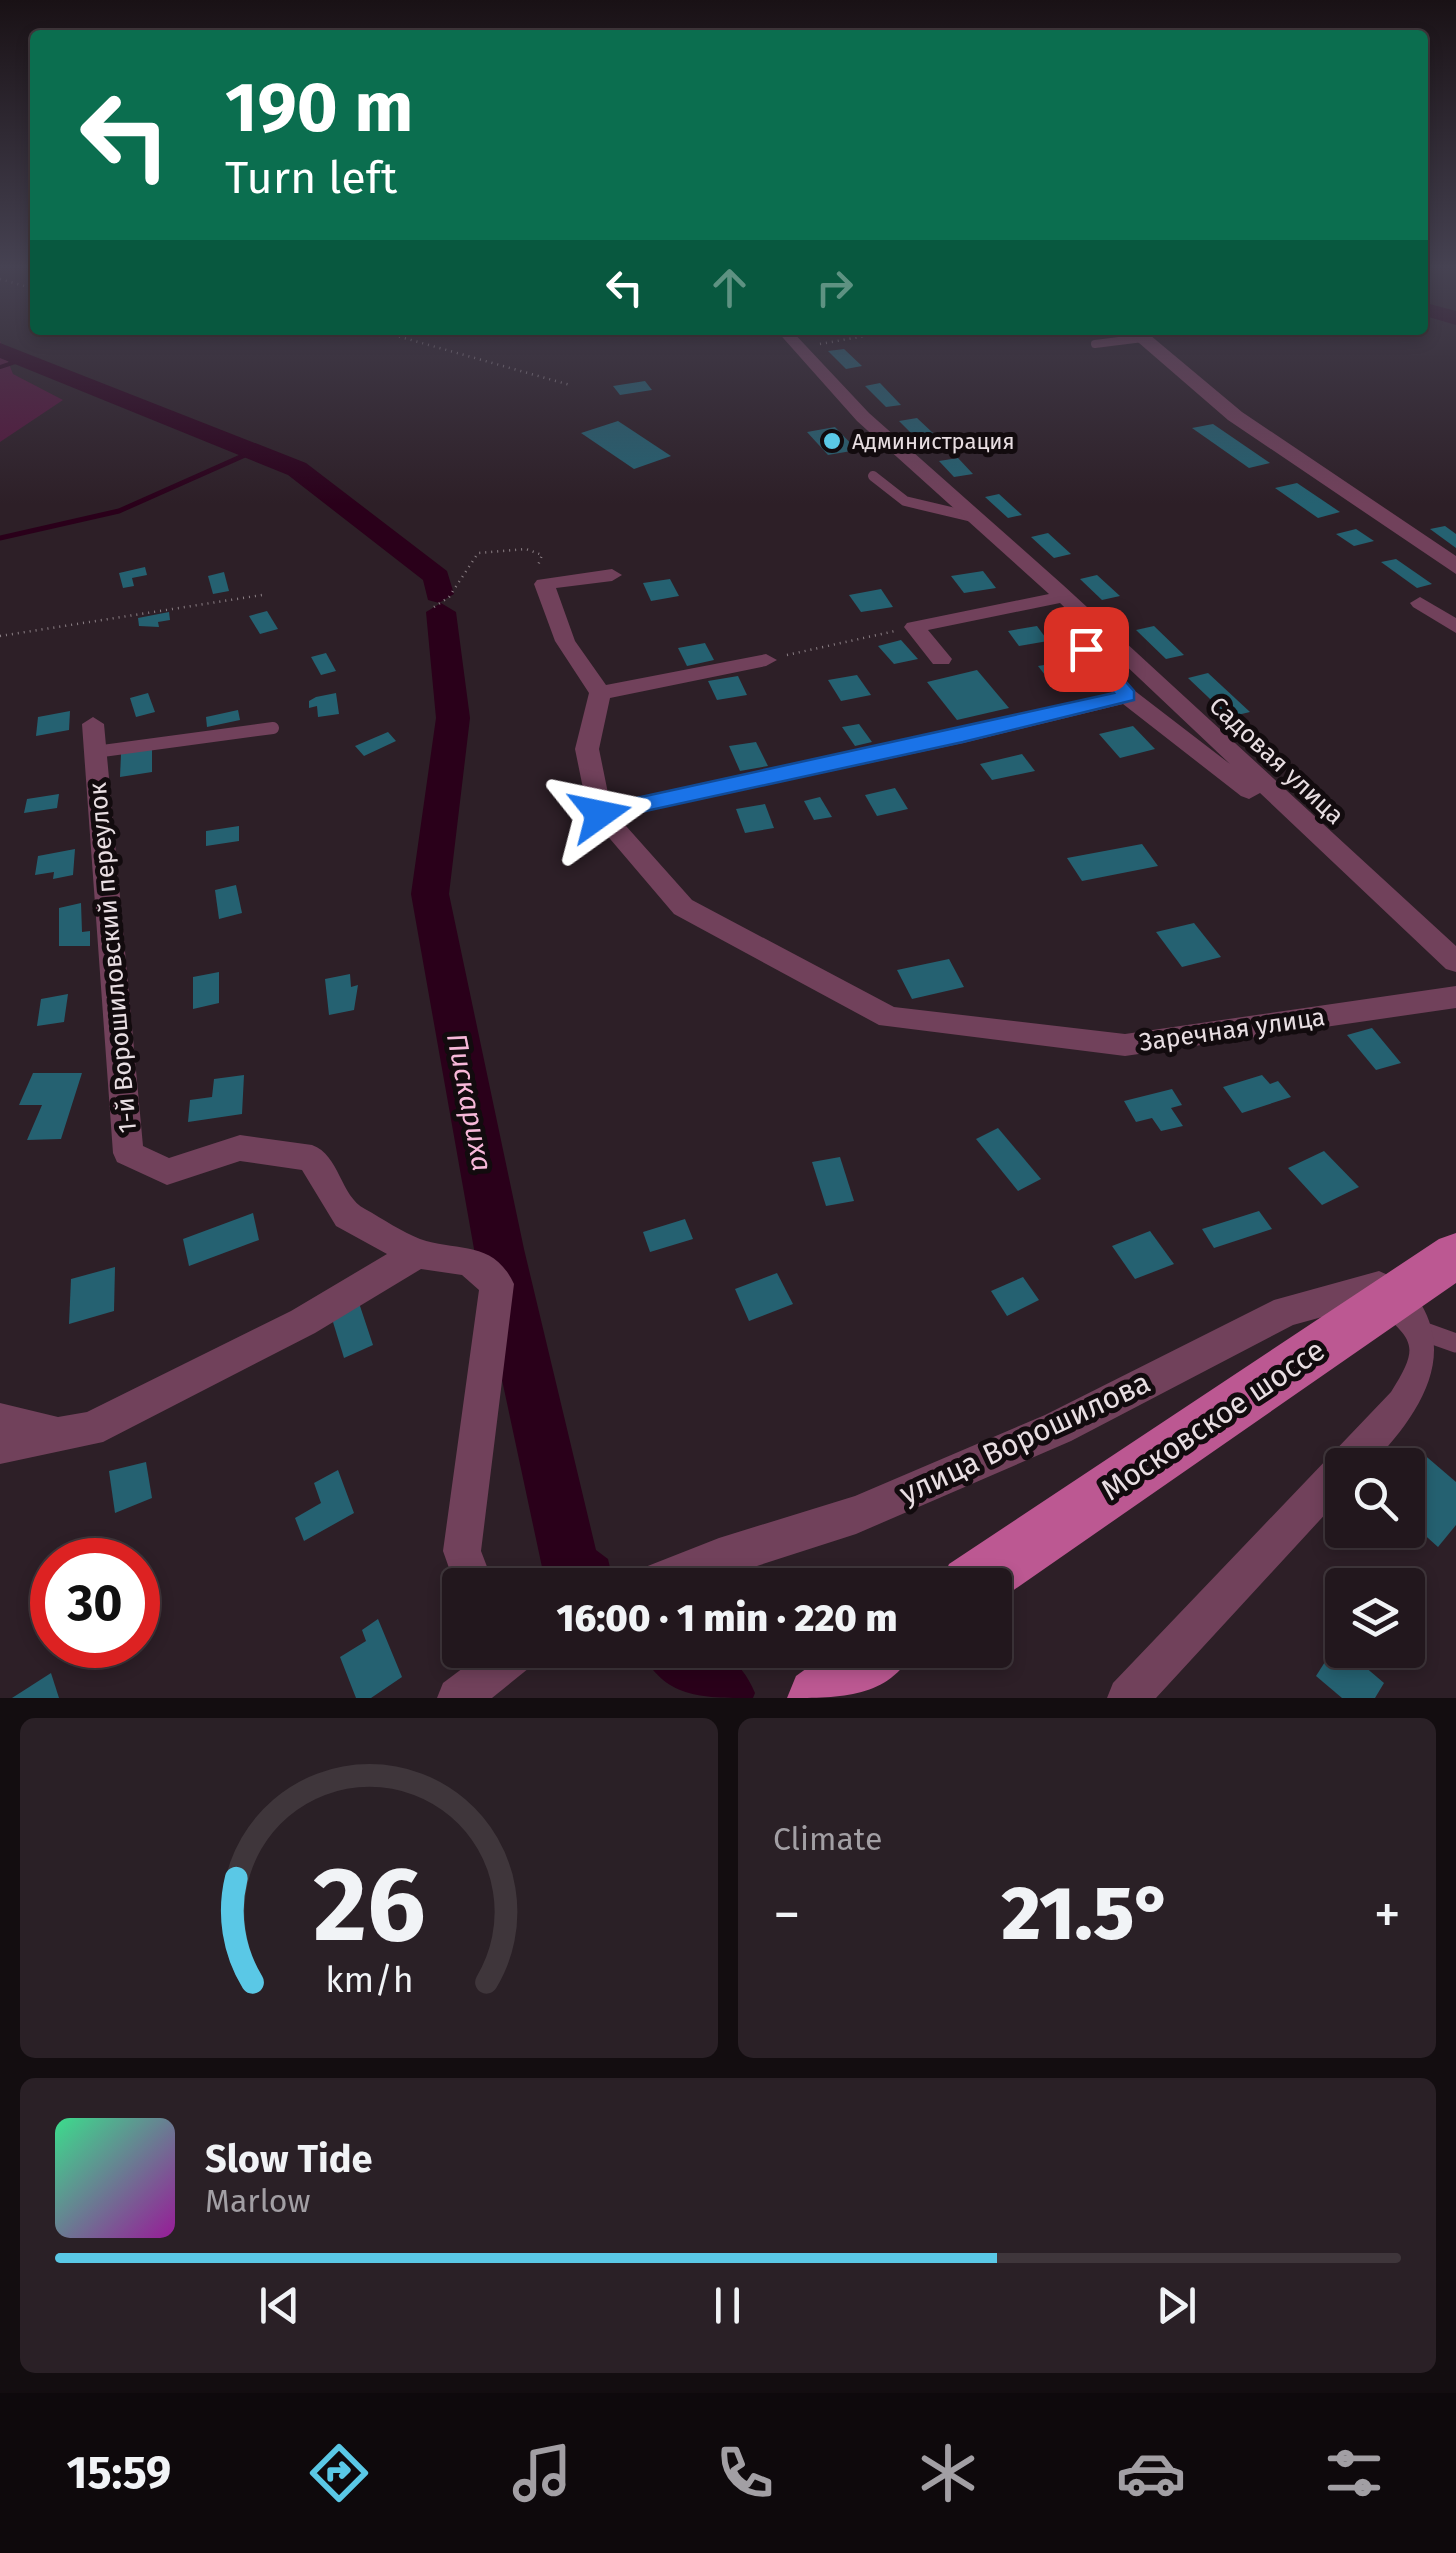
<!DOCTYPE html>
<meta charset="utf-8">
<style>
body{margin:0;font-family:"Fira Sans",sans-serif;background:#2a2026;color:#f1f3f6;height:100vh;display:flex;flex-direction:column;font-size:38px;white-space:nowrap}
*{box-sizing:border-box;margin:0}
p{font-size:32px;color:#a29fa4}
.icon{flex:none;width:55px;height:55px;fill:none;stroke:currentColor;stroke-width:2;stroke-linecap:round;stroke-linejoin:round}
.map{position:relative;height:1698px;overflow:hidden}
.details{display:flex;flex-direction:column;gap:20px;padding:20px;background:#130d10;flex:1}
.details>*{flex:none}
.hud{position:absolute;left:30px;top:30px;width:1398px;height:305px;border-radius:10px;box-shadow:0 5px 15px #0003,0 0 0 2px #3f363b;background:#0b6e4f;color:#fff;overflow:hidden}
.controls{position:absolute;left:1325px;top:1448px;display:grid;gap:20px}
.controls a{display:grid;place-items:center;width:100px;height:100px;border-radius:10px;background:#22171d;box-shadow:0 5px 15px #0003,0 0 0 2px #3f363b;font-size:50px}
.speed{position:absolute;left:30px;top:1538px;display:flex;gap:20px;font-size:50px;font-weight:700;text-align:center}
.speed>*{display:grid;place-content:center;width:130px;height:130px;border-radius:50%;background:#22171d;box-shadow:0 5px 15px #0003,0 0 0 2px #3f363b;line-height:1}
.speed .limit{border:15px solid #d22;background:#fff;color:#111}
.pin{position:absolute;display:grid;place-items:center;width:85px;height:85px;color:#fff;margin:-42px;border-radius:20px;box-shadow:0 5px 15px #0006}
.me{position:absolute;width:110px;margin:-55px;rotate:78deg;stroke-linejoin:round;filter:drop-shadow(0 0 8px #0008)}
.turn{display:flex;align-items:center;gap:35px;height:210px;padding:0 30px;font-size:45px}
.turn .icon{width:130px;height:130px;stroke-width:2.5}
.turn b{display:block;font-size:70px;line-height:85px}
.lanes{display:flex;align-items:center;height:95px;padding:0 30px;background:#0003;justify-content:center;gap:50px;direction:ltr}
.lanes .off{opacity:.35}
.big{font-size:75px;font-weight:800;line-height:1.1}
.details .widget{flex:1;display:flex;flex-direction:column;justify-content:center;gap:15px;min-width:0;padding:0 35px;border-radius:15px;background:#2a2026}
.details .dial{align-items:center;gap:0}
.dial svg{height:260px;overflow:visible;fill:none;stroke:#3f363b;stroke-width:7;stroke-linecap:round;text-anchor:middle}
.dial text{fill:#f1f3f6;stroke:none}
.song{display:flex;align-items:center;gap:30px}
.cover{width:120px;height:120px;border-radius:15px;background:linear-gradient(135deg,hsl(150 70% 55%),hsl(300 70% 35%))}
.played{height:10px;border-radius:5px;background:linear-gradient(90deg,#5ac8e6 70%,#3f363b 70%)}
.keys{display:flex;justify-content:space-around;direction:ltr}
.heat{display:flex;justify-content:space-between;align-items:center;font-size:55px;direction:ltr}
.details .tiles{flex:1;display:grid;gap:20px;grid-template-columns:1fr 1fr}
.widget:last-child{grid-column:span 2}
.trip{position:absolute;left:442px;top:1568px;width:570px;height:100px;border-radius:10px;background:#22171d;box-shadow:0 5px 15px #0003,0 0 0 2px #3f363b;font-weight:800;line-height:100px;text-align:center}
.tabs{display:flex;height:160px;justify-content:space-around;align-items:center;background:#0e090c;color:#a29fa4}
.tabs .icon{width:70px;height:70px}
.tabs .on{color:#5ac8e6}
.tabs b{font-size:45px;color:#f1f3f6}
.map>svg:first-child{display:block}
.green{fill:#54163c}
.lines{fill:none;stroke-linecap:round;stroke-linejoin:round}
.stream-far1{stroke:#2a001a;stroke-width:4}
.stream{stroke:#2a001a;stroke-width:5}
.river{fill:#2a001a;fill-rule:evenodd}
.building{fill:#256171}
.path{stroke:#8c8086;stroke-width:2.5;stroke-dasharray:1 5;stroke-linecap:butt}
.service-far3{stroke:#71415b;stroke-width:8}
.service-far2{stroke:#71415b;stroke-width:10}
.service-far1{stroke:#71415b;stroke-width:12}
.service{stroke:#71415b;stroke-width:19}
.minor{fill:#71415b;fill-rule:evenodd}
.tertiary{fill:#71415b;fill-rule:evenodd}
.primary{fill:#bc5892;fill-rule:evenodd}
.route{fill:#1a73e8;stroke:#114b97;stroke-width:2.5}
.poi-dot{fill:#5ac8e6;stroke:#120b0e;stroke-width:4}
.labels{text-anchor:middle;stroke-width:10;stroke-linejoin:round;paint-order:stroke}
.far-poi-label{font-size:22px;fill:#e8dee2;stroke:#120b0e;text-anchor:start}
.street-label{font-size:25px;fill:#e8dee2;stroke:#120b0e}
.water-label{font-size:28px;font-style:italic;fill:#f7b8d9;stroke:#120b0e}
.near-street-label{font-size:30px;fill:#e8dee2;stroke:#120b0e}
</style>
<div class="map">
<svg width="1456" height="1698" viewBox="0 0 1456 1698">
<rect width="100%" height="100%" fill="#2d1f27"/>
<!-- green -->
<polygon class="green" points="0,341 13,374 63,400 0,442"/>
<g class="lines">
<!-- stream-far1 -->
<polyline class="stream-far1" points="0,367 24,359"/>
<!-- stream -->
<polyline class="stream" points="0,538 119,511 254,451"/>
<!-- river -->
<g class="river">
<polygon points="1422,302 1456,311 1456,325 1422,315"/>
<polygon points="0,343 306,463 447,571 454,594 439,603 428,600 423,580 288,475 0,358"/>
<polygon points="441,603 456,612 470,718 449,894 524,1249 596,1550 608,1559 614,1585 549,1585 542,1567 474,1249 411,894 436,718 426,612"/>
<path d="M640,1650c52,0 92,-13 115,43l-2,5c-54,0 -88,0 -113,-48z"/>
</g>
</g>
<!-- building -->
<g class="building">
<polygon points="844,349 862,366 846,369 828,351"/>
<polygon points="645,381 652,390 620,395 613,386"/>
<polygon points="880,383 901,405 886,407 865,386"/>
<polygon points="917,418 934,434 916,438 899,421"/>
<polygon points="618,421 671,456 634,469 581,433"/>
<polygon points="1213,424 1270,463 1249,468 1192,428"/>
<polygon points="835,427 857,450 828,455 807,432"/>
<polygon points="958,458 973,474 954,477 939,461"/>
<polygon points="1297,483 1340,512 1318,518 1275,488"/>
<polygon points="999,494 1022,515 1008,518 985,497"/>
<polygon points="1445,526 1456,534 1456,548 1430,529"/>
<polygon points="1356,529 1374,541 1354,546 1336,534"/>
<polygon points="1048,533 1071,554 1054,558 1031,537"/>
<polygon points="1396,559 1432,584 1417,588 1381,562"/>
<polygon points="145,567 147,575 132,578 134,586 123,588 119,573"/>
<polygon points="983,571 996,588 964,593 951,576"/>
<polygon points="224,572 229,591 213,594 208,576"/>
<polygon points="1097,575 1120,596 1102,600 1080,579"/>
<polygon points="670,579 679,596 651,601 643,583"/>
<polygon points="881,589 893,607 861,612 849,595"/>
<polygon points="267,611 278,629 260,634 249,616"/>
<polygon points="169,612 170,620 158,622 159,627 139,626 138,618"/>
<polygon points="1037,626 1048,641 1019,646 1008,631"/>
<polygon points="1154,626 1184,655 1166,659 1136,630"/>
<polygon points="901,640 918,659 894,664 878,646"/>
<polygon points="705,643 714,660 687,666 678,648"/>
<polygon points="326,653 336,671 321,675 311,657"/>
<polygon points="1068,661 1082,679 1052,684 1038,666"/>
<polygon points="977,670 1009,708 957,720 927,682"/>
<polygon points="1208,673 1250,712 1229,717 1188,678"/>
<polygon points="857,675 871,695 841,701 828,680"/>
<polygon points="738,676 747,695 717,700 708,681"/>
<polygon points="148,693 155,712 136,717 130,698"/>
<polygon points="336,693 339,714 318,717 317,706 309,708 309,701 316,697"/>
<polygon points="238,710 240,720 207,727 206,717"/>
<polygon points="70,711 69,730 36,736 38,717"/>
<polygon points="859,724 872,742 855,746 842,727"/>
<polygon points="1133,726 1155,749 1120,758 1099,734"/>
<polygon points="388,732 396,741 364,756 355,746"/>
<polygon points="756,742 768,766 740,771 729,746"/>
<polygon points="152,749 152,772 120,777 121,754"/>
<polygon points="1022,754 1035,771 992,780 980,764"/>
<polygon points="895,788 908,809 877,816 865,795"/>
<polygon points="59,794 57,808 24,813 27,799"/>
<polygon points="820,797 832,817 814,820 804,801"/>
<polygon points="765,804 774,828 745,833 736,809"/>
<polygon points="239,826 239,841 206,846 206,831"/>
<polygon points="1142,844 1158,866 1082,881 1067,858"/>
<polygon points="75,849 73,875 53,879 54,872 35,875 38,856"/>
<polygon points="236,885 242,913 219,919 215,890"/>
<polygon points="81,903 82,932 90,931 90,946 59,946 59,908"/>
<polygon points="1194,923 1221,957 1182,967 1156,932"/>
<polygon points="949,959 964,987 912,999 897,970"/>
<polygon points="219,972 219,1003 193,1009 193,977"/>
<polygon points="350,974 351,987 358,985 354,1010 329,1015 325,979"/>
<polygon points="68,994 64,1022 37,1026 41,999"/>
<polygon points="1372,1028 1401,1063 1376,1070 1347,1035"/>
<polygon points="33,1073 82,1073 61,1139 27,1140 42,1105 19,1105"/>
<polygon points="244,1075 242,1114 188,1122 190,1100 212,1097 214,1079"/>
<polygon points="1262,1075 1270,1084 1278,1081 1291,1097 1242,1113 1223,1087"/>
<polygon points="1172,1089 1182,1105 1171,1108 1183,1126 1161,1131 1152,1118 1136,1122 1124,1101"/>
<polygon points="998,1128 1041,1179 1018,1191 976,1139"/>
<polygon points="1324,1151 1359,1187 1322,1205 1288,1168"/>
<polygon points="840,1157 854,1201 826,1206 812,1162"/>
<polygon points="1259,1211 1272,1229 1214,1248 1202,1229"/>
<polygon points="253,1213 259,1240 189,1266 183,1239"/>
<polygon points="685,1219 693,1239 650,1252 643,1232"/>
<polygon points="1150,1231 1174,1264 1135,1279 1112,1246"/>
<polygon points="115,1267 114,1311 69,1324 71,1279"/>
<polygon points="777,1273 793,1304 749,1321 735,1289"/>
<polygon points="1023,1277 1039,1300 1007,1316 991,1291"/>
<polygon points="357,1297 373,1345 344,1358 329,1309"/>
<polygon points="1421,1452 1456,1482 1456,1525 1438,1547 1408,1520 1408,1468"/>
<polygon points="146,1462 152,1498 115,1513 109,1471"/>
<polygon points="338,1470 354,1513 304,1541 295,1518 321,1503 314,1483"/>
<polygon points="378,1619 402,1677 371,1698 356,1698 340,1657 366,1641 362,1630"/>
<polygon points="1337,1643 1384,1683 1375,1698 1342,1698 1316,1676"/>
<polygon points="51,1673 59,1698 12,1698"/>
</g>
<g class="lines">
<!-- path -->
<g class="path">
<polyline points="0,279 35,289"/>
<polyline points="376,330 570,385"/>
<polyline points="820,344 899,330"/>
<polyline points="434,607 449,597 478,553 526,549 542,555 537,568"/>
<polyline points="0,636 262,595"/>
<polyline points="787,655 895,631"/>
</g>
<!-- service-far3 -->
<polyline class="service-far3" points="1095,344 1143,338"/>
<!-- service-far2 -->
<polyline class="service-far2" points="873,476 905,501 972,517"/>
<!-- service-far1 -->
<polyline class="service-far1" points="95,752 273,728"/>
<!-- service -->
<polyline class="service" points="1425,1332 1456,1343"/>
<!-- minor -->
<g class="minor">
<path d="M776,330h15l78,83 194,172 393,361v26l-10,-3 -186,-176 -11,6 -8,-3 -118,-92 -160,39 -345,74 74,83 202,107 231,27 331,-48v22l-331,48 -246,-31 -205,-111 -86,-101 -13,-64 14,-56 -34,-52 -21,-57 3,-4 75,-11 10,6 -10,6 -56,7 19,53 31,44 160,-31 11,6 -11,6 -156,32 -11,51 11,54 353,-74 150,-36 -37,-44 13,-18 -29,-28 -132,27 24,29 -3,5h-16l-29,-37 3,-4 142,-29 -192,-173zM1102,643l128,121 -95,-73 -37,-42z"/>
<polygon points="1420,597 1456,618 1456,633 1413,607 1410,603"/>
<path d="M93,717l11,7 39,422 26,12 71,-23 72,10c28,10 28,51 53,64 18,10 37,23 55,30 37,13 73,0 94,45l-33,267 13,34h-34v14l-17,-48 36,-261 -17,-15 -41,-6 -106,64 -212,109 -103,22v-61l58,14 29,-5 204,-101 96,-57 -51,-28 -34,-56 -62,-9 -73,24 -50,-23 -4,-9 -31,-429z"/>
<path d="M1379,1271c17,6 29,21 42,33 35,59 -7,116 -50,161h-29v31l-186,202h-49l6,-15 278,-291c32,-50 20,-51 -18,-89l-80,22 -222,116 -215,93 -158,51h-69l6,-14 84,-33 136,-42 190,-81 229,-115z"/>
<polygon points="487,1650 540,1650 534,1664 492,1698 437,1698 443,1683"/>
</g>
<!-- tertiary -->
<polygon class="tertiary" points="1124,330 1144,330 1242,412 1456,556 1456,574 1228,420"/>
<!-- primary -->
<g class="primary">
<polygon points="1456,1233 1456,1283 995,1603 995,1585 940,1585 949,1564 1439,1239"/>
<path d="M832,1650h82c-25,48 -73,48 -127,48l9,-22z"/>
</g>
</g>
<!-- sky -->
<linearGradient id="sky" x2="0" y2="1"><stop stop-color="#191115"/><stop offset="0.53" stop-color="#464252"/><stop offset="1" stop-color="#464252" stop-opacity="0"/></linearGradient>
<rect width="1456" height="504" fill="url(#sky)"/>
<!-- route -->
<polygon class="route" points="1080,645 1093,645 1134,691 1134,700 963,742 600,821 589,814 600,806 1114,693 1080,653"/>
<!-- markers -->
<circle class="poi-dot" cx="832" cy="441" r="10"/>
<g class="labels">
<!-- far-poi labels -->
<g class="far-poi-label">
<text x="852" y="449">Администрация</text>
</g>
<!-- street labels -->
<g class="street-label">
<text transform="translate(1277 760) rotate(43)" y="9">Садовая улица</text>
<text transform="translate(112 958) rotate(-95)" y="9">1-й Ворошиловский переулок</text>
<text transform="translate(1232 1029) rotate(-8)" y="9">Заречная улица</text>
</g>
<!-- water labels -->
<g class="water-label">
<text transform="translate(470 1102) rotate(79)" y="10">Пискариха</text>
</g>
<!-- near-street labels -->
<g class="near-street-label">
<text transform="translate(1213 1420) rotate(-34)" y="10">Московское шоссе</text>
<text transform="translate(1025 1438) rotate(-25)" y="10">улица Ворошилова</text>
</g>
</g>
</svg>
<div class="controls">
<a><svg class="icon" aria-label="search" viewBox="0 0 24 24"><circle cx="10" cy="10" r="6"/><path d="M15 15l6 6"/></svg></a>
<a><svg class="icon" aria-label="layers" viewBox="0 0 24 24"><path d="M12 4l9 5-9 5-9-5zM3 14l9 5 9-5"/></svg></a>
</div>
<div class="speed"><div class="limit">30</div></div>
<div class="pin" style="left:1086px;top:649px;background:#d93025"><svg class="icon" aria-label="arrive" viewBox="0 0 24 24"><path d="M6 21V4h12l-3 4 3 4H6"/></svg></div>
<svg class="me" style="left:600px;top:814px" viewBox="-20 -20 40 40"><path d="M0-17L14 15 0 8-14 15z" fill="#1a73e8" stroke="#fff" stroke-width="4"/></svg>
<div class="trip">16:00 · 1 min · 220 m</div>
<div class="hud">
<div class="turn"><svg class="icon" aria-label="left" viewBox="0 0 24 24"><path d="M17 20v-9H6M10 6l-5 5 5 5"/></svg><div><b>190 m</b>Turn left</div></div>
<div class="lanes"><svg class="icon" aria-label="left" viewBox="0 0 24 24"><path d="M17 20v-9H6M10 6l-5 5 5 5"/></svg><svg class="icon off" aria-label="ahead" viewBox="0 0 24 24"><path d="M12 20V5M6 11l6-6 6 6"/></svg><svg class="icon off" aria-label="right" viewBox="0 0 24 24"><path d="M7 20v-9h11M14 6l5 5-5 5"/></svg></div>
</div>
</div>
<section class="details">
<div class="tiles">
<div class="widget dial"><svg viewBox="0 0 100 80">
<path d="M14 69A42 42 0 1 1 86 69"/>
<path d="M14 69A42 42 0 0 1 9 37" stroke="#5ac8e6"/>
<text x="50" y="56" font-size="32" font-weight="700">26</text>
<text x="50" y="72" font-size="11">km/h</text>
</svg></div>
<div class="widget"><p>Climate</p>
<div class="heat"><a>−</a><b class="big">21.5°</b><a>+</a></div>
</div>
<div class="widget">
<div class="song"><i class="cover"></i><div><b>Slow Tide</b><p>Marlow</p></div></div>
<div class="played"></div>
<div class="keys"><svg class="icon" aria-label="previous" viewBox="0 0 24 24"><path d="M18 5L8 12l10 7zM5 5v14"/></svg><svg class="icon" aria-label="pause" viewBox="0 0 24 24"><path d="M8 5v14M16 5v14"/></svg><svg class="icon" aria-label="next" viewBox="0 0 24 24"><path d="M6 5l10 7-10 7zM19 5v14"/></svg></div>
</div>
</div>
</section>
<nav class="tabs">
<b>15:59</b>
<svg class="icon on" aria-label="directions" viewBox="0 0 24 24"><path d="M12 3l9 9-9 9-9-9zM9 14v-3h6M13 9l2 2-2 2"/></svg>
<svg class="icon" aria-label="music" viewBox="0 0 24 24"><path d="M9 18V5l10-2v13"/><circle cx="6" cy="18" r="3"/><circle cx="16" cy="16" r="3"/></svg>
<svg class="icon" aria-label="phone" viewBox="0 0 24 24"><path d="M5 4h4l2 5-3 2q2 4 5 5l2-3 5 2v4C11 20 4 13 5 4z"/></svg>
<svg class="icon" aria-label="climate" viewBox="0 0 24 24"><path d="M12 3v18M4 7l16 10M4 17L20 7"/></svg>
<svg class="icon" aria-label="car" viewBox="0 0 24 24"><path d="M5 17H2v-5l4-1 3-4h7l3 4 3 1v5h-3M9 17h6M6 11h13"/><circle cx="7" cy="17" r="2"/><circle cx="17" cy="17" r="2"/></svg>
<svg class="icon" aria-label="filters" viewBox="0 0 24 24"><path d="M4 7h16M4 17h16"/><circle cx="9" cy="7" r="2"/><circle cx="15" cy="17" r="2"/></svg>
</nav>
